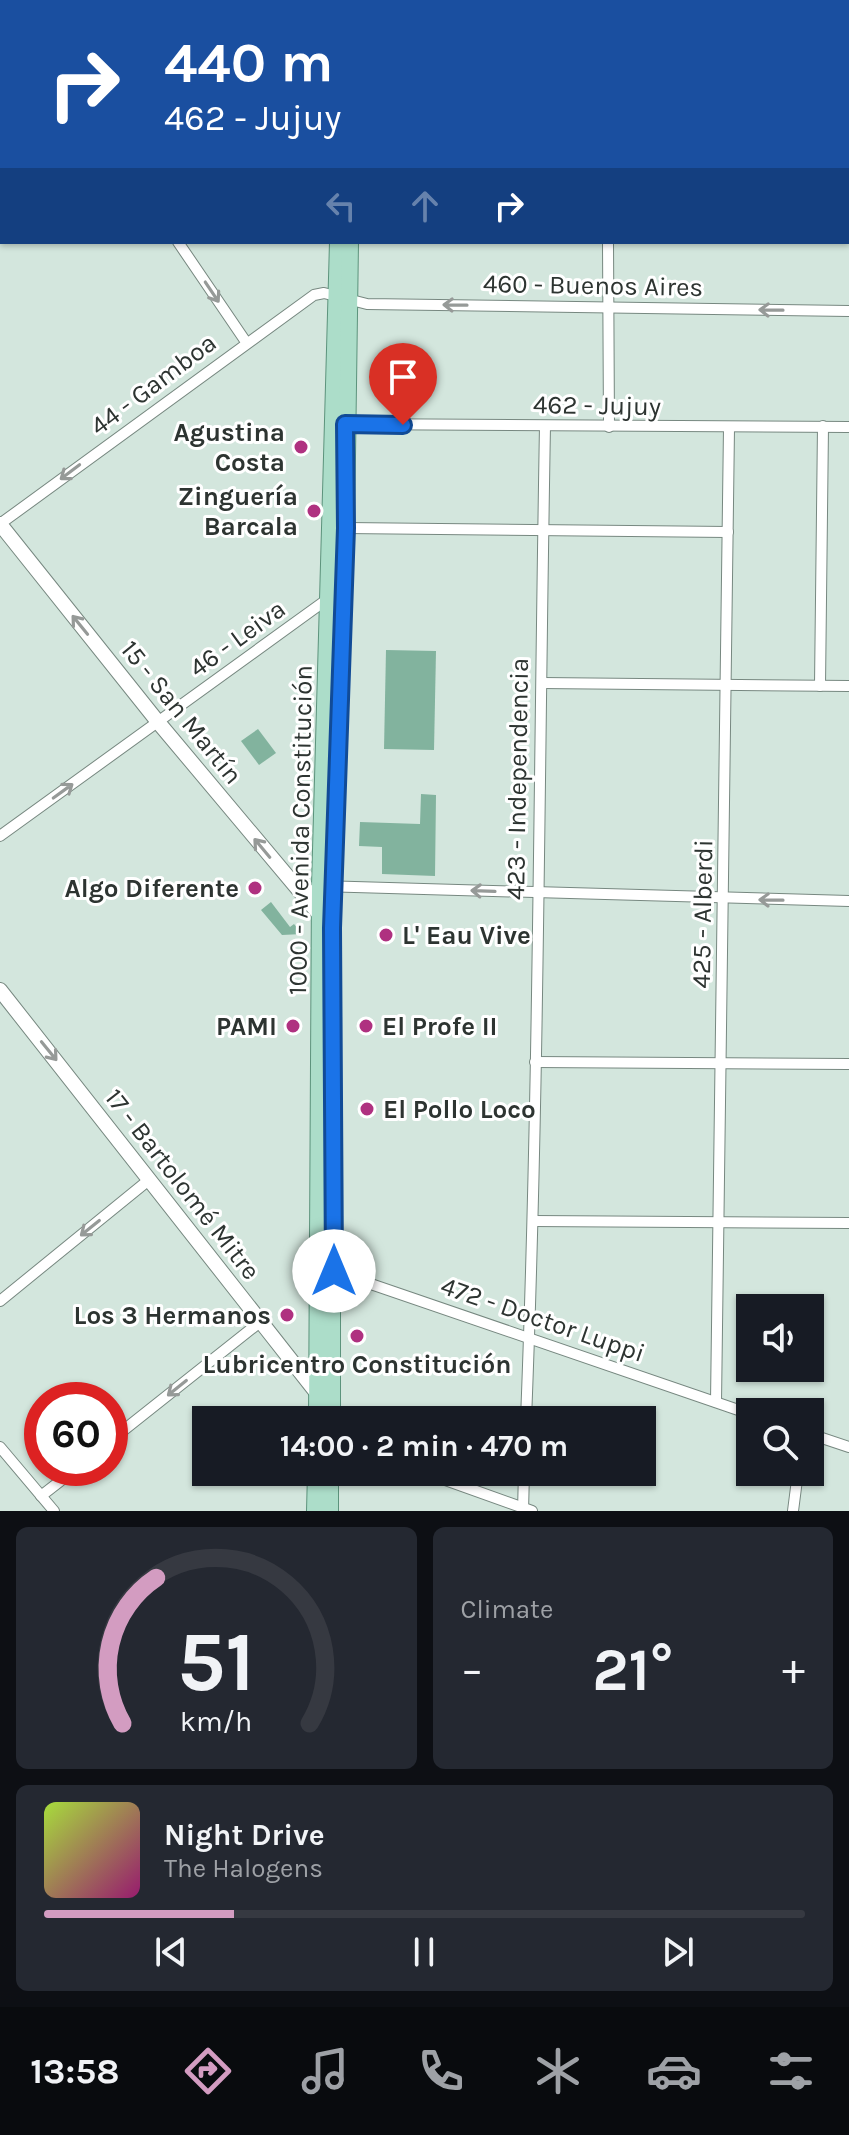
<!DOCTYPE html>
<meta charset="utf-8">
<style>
body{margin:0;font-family:Karla,sans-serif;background:#242831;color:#f1f3f6;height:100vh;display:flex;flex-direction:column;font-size:30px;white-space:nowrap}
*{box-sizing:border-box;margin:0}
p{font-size:26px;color:#9ea1a6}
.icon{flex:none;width:44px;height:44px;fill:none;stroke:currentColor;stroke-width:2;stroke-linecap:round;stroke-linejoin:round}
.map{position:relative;height:1511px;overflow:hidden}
.panel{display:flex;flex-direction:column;gap:16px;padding:16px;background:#0d0f14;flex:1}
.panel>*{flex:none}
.top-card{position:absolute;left:0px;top:0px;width:850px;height:244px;box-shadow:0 2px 6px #0004;background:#1a4fa0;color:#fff;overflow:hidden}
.tools{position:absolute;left:736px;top:1294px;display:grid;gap:16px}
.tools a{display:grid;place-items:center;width:88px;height:88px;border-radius:0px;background:#171b24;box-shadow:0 2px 6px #0004;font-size:40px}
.speed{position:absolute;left:24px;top:1382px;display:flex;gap:16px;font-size:40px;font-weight:700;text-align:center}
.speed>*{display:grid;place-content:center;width:104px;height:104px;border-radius:50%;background:#171b24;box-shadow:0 2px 6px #0004;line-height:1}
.speed .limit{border:12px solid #d22;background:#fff;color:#111}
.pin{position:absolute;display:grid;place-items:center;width:68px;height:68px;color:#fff;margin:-82px -34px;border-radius:50% 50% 50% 0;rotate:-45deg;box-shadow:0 0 8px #0007}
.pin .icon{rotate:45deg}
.me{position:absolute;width:88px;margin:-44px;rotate:0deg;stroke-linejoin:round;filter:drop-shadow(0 0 6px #0008)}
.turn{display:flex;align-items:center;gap:28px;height:168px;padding:0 32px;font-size:36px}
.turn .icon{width:104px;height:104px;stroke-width:2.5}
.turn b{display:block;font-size:56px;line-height:68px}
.lanes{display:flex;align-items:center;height:76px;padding:0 32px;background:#0003;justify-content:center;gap:40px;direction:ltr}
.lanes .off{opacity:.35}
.big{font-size:60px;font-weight:700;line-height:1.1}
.panel .tile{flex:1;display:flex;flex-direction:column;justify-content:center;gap:12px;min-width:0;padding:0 28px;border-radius:12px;background:#242831}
.panel .dial{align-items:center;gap:0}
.dial svg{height:208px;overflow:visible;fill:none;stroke:#363941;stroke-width:7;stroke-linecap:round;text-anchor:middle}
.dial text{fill:#f1f3f6;stroke:none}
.song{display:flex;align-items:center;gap:24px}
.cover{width:96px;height:96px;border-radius:12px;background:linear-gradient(135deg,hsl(80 70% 55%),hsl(320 70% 35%))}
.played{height:8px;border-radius:4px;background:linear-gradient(90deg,#d39cc1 25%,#363941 25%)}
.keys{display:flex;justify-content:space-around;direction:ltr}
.heat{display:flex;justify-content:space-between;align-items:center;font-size:44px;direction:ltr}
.panel .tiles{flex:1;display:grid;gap:16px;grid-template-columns:1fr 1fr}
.tile:last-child{grid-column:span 2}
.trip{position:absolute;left:192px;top:1406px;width:464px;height:80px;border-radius:0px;background:#171b24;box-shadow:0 2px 6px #0004;font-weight:700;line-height:80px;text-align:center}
.tab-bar{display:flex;height:128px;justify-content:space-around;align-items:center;background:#090b0e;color:#9ea1a6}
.tab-bar .icon{width:56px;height:56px}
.tab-bar .on{color:#d39cc1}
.tab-bar b{font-size:36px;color:#f1f3f6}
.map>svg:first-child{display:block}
.building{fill:#82b39e}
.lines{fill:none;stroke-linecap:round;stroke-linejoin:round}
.minor-casing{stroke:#778880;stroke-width:12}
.tertiary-casing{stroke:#778880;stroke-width:16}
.primary-casing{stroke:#5c937c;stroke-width:18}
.minor{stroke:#fff;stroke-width:10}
.tertiary{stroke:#fff;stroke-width:14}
.primary{stroke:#acddc9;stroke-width:16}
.oneway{stroke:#969a98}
.route-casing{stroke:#114b97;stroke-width:20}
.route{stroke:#1a73e8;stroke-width:14}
.poi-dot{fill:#af3180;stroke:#fff;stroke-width:3}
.labels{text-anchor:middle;stroke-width:6;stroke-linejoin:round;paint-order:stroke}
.street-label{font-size:26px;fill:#2d3431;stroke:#fff}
.poi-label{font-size:26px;font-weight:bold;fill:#2d3431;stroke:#fff;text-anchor:end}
</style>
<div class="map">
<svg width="849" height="1511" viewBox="0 0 849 1511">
<rect width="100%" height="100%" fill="#d3e6dd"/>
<!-- building -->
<g class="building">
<polygon points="386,650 436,651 434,750 384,749"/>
<polygon points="258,729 276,753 259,765 241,741"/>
<polygon points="421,794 436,795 435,876 382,874 382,847 359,846 360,822 420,824"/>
<polygon points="271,902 290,927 294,924 302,934 282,935 261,910"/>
</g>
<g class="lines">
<!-- minor casing -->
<g class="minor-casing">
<g id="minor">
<polyline points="15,0 16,2"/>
<polyline points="267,0 268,2"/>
<polyline points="151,2 154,0"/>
<polyline points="612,2 612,0"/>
<polyline points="740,2 740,0"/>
<polyline points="848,49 849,49"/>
<polyline points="0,110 2,109"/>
<polyline points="178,242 246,342"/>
<polyline points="608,242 609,427"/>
<polyline points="345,424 849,427"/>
<polyline points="0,524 314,295 324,293 367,304 849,311"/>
<polyline points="346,528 728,532"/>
<polyline points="542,683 849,686"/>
<polyline points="820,686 823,426"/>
<polyline points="0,836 329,598"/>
<polyline points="302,896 320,886 849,901"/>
<polyline points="535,1062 849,1064"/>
<polyline points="533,1221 849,1223"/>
<polyline points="330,1270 750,1414"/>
<polyline points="0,1301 150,1179"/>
<polyline points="716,1402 729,428"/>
<path d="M526,1420c13,-331 13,-663 19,-994"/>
<polyline points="810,1434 849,1447"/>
<polyline points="110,1441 260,1322"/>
<polyline points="0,1447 54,1511"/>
<polyline points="423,1472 532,1511"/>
<polyline points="41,1496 77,1468"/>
<polyline points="523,1511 524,1472"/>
<polyline points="793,1511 798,1472"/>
</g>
</g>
<!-- tertiary casing -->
<g class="tertiary-casing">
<g id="tertiary">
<polyline points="0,524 158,722 324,920"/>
<polyline points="0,990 320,1397"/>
</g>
</g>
<!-- primary casing -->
<g class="primary-casing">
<g id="primary">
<polyline points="341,2 341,0"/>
<polyline points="355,2 355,0"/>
<polyline points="317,1420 320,886 338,242"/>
<polyline points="332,1420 332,928 346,528 350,242"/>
<polyline points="315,1511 316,1472"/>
<polyline points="330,1511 330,1472"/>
</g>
</g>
<!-- minor -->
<use href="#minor" class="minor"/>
<!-- tertiary -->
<use href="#tertiary" class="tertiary"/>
<!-- primary -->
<use href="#primary" class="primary"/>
</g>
<!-- one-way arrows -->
<defs><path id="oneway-shaft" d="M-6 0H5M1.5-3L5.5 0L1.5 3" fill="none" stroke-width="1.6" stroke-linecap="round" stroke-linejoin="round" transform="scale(2)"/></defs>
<g class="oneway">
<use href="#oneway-shaft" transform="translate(212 292) rotate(56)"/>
<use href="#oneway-shaft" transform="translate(455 305) rotate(-179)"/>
<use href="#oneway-shaft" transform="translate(771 310) rotate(-179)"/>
<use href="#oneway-shaft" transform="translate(70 472) rotate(143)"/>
<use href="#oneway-shaft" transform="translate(80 625) rotate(-129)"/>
<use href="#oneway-shaft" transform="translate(63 791) rotate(-36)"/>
<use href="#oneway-shaft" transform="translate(262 848) rotate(-130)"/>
<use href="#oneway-shaft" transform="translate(483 891) rotate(-178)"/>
<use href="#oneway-shaft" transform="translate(771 900) rotate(-179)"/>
<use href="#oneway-shaft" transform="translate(49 1051) rotate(51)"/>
<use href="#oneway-shaft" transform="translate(90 1228) rotate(141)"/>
<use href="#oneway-shaft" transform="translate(177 1388) rotate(141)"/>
</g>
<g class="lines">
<!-- route casing -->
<g class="route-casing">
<polyline id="route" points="334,1271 332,928 346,528 345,424 403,425"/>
</g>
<!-- route -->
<use href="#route" class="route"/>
</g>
<!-- markers -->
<g class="poi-dot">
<circle cx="301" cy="447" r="8"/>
<circle cx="314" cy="511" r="8"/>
<circle cx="255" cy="888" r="8"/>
<circle cx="386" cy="935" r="8"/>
<circle cx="293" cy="1026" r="8"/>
<circle cx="366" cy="1026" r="8"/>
<circle cx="367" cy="1109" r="8"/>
<circle cx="287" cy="1315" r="8"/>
<circle cx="357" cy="1336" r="8"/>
</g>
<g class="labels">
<!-- street labels -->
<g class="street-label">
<text transform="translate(593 285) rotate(1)" y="9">460 - Buenos Aires</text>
<text transform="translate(153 384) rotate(-37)" y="9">44 - Gamboa</text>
<text transform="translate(597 405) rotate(1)" y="9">462 - Jujuy</text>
<text transform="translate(237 638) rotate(-36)" y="9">46 - Leiva</text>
<text transform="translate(182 712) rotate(51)" y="9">15 - San Martín</text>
<text transform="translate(517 779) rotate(-89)" y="9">423 - Independencia</text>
<text transform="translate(300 830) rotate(-89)" y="9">1000 - Avenida Constitución</text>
<text transform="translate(702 914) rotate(-89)" y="9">425 - Alberdi</text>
<text transform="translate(183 1184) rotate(52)" y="9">17 - Bartolomé Mitre</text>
<text transform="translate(543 1319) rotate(19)" y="9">472 - Doctor Luppi</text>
</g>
<!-- poi labels -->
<g class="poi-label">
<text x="285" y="441">Agustina<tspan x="285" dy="30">Costa</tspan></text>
<text x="298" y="505">Zinguería<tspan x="298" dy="30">Barcala</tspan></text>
<text x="239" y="897">Algo Diferente</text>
<text x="402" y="944" text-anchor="start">L' Eau Vive</text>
<text x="277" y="1035">PAMI</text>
<text x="382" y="1035" text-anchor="start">El Profe II</text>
<text x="383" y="1118" text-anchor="start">El Pollo Loco</text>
<text x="271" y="1324">Los 3 Hermanos</text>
<text x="357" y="1373" text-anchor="middle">Lubricentro Constitución</text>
</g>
</g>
</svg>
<div class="tools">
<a><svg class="icon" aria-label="sound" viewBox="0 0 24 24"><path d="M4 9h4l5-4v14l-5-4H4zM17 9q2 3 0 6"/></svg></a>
<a><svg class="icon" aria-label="search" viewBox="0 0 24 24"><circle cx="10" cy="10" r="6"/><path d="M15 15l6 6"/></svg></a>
</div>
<div class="speed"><div class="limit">60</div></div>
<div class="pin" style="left:403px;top:425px;background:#d93025"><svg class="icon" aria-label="arrive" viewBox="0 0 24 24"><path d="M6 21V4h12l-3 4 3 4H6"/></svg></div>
<svg class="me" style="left:334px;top:1271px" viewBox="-20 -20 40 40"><circle r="19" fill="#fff"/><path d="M0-13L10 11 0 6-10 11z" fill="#1a73e8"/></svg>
<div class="trip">14:00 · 2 min · 470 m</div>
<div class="top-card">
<div class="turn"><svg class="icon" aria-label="right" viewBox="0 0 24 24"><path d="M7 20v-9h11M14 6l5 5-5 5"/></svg><div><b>440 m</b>462 - Jujuy</div></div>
<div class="lanes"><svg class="icon off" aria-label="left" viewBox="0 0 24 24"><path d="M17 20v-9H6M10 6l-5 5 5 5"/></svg><svg class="icon off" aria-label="ahead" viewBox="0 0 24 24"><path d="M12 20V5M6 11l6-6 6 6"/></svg><svg class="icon" aria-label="right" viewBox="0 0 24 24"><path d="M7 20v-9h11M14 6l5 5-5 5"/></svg></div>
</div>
</div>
<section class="panel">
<div class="tiles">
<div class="tile dial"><svg viewBox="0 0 100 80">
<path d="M14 69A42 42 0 1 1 86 69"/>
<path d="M14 69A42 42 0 0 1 27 13" stroke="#d39cc1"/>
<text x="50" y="56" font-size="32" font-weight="700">51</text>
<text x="50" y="72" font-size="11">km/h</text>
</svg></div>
<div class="tile"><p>Climate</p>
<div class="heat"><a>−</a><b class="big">21°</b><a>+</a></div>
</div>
<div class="tile">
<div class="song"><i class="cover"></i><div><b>Night Drive</b><p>The Halogens</p></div></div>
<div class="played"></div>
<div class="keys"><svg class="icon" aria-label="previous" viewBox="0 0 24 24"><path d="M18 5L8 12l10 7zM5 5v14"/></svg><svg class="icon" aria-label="pause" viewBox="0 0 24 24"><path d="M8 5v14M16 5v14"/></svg><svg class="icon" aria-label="next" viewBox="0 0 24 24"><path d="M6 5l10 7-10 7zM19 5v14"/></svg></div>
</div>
</div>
</section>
<nav class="tab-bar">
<b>13:58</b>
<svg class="icon on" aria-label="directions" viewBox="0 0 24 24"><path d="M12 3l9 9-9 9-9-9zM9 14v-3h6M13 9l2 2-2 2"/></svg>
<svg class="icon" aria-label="music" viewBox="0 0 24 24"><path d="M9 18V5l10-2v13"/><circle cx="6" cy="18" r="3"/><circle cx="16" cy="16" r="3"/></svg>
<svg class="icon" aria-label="phone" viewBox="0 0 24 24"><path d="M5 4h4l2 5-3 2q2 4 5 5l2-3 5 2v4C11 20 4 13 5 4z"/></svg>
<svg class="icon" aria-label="climate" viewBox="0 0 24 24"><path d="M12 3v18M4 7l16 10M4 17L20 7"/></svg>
<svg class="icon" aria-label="car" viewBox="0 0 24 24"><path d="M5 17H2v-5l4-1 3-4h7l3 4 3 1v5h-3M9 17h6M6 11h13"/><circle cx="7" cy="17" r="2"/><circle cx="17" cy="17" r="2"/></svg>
<svg class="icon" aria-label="filters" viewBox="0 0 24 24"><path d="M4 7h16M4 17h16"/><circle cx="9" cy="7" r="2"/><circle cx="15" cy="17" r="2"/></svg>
</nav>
